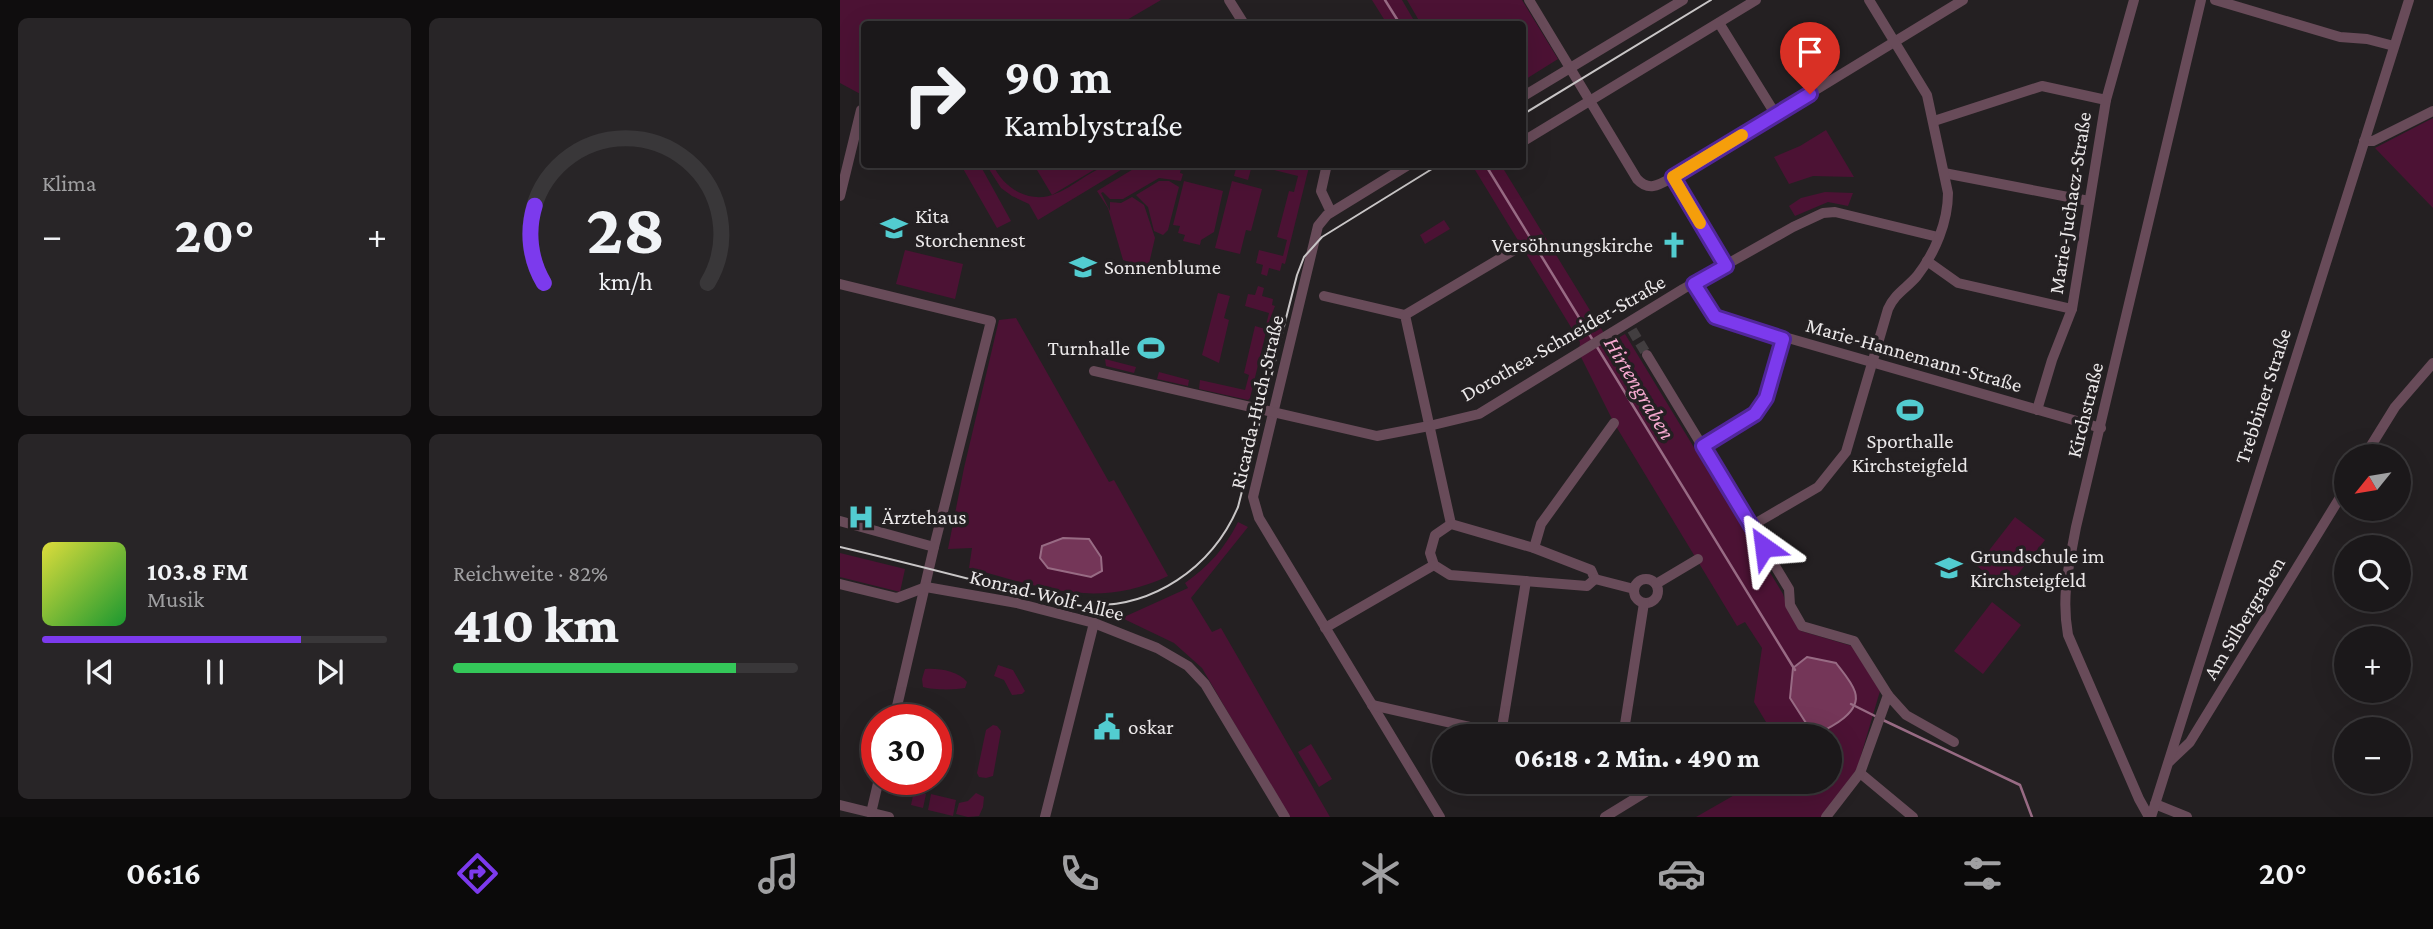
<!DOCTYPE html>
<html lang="de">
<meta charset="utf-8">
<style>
body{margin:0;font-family:"Crimson Pro",serif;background:#282527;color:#f1f3f6;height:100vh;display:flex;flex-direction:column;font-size:26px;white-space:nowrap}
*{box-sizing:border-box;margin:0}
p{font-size:23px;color:#a0a0a2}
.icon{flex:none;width:38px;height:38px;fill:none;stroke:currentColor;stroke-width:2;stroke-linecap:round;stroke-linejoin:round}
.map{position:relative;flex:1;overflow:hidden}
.details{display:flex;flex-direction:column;gap:18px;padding:18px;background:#0f0d0e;width:840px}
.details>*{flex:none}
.top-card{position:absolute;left:21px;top:21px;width:665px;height:147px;border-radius:7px;box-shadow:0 7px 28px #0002,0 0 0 2px #393739;background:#1b181a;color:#f1f3f6;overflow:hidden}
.needle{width:46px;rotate:240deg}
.fabs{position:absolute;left:1494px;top:444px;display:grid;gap:14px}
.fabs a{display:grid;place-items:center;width:77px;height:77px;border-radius:50%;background:#1b181a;box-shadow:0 7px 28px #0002,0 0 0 2px #393739;font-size:35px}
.speed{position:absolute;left:21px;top:704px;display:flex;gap:14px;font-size:35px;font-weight:700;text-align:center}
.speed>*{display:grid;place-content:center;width:91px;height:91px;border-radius:50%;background:#1b181a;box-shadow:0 7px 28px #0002,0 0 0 2px #393739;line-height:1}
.speed .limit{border:10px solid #d22;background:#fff;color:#111}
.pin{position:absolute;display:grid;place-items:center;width:60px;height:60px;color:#fff;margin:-72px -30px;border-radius:50% 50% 50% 0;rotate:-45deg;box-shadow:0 0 7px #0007}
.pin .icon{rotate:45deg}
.me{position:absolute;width:77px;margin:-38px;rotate:329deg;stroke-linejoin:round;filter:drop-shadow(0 0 5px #0008)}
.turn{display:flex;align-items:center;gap:24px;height:147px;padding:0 28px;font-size:32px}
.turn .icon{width:91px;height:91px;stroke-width:2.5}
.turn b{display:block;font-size:49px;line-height:60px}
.big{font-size:52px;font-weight:800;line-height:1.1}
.details .tile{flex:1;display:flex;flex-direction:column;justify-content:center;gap:10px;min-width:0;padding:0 24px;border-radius:10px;background:#282527}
.details .dial{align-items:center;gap:0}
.dial svg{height:182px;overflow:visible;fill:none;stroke:#393739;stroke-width:7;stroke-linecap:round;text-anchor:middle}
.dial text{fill:#f1f3f6;stroke:none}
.song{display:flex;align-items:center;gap:21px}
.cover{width:84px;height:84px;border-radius:10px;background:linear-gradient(135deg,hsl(60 70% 55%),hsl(130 70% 35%))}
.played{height:7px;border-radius:4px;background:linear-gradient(90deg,#7c3aed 75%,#393739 75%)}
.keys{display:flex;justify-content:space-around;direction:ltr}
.heat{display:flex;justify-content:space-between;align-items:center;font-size:38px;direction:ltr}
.charge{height:10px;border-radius:5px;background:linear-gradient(90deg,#34c759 82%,#393739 0)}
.details .tiles{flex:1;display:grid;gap:18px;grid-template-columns:repeat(2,1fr)}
.trip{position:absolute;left:592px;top:724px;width:410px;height:70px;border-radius:35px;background:#1b181a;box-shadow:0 7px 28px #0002,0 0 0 2px #393739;font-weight:800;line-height:70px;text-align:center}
.menu{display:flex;height:112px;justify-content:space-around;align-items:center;background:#0b0a0a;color:#a0a0a2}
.menu .icon{width:49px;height:49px}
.menu .selected{color:#7c3aed}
.menu b{font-size:32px;color:#f1f3f6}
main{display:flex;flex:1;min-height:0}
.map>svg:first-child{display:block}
.green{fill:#4c1234}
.water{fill:#743658;stroke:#986b84;stroke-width:2}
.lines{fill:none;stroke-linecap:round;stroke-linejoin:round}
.stream{stroke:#986b84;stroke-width:2.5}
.minor-tunnel{stroke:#423e40;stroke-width:10;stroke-dasharray:10 5;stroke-linecap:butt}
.minor{stroke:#684b59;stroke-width:10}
.tram{stroke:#c9c6c7;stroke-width:2}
.route-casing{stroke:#51269a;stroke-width:18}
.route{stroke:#7c3aed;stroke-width:12}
.slow{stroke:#f59e0b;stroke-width:12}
.labels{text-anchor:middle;stroke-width:7;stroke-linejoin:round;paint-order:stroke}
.street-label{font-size:21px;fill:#ebe8e9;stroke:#242022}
.poi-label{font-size:21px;fill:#ebe8e9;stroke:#242022;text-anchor:start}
.water-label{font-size:23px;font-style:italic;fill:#f6a9d0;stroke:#242022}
</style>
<main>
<section class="details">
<div class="tiles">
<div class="tile"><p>Klima</p>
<div class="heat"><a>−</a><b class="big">20°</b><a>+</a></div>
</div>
<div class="tile dial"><svg viewBox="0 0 100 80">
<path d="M14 69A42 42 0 1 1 86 69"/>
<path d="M14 69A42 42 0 0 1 10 35" stroke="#7c3aed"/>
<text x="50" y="56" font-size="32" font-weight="700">28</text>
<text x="50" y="72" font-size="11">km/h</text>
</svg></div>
<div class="tile">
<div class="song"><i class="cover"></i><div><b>103.8 FM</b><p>Musik</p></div></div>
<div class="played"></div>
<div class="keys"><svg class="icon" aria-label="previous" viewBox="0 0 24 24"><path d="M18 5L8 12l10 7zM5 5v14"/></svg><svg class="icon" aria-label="pause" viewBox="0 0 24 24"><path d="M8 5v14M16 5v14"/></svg><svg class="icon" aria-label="next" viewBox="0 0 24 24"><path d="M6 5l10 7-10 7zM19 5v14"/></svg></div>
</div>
<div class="tile"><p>Reichweite · 82%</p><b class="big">410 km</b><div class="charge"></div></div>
</div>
</section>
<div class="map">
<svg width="1593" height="817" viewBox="0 0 1593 817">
<rect width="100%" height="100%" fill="#242022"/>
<!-- green -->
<g class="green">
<polygon points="0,0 321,0 280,24 24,24 24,96 0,83"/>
<polygon points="532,0 562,0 576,24 547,24"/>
<polygon points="567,0 682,0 718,59 683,81 682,24 581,24"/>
<polygon points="1593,118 1593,208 1535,148"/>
<polygon points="986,130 1014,177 973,176 949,184 934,157 960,146"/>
<polygon points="121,165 140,165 171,221 157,228"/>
<polygon points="194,165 262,165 212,195"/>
<polygon points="300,165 345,165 344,169 341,168 340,173 343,174 341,181 319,178 283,199 270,199 263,192 261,193 270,211 270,202 281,203 292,197 304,205 315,238 308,268 283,260 268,208 257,191"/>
<polygon points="397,165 412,165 408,180 394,176"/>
<polygon points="414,165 476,165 475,168 469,167 445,264 442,263 440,271 429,268 427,276 421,274 423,265 416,263 419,250 443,256 447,240 437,237 449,191 454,192 458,176"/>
<polygon points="632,165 661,165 770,343 785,334 943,594 949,613 961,631 1012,646 1040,691 1017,769 982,817 856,817 912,785 929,787 933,782 989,782 989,737 935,737 914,702 922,648 905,622 897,626 774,423 739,353 740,342"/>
<path d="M147,166l6,-1c5,11 14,21 25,27 37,18 58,-16 90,-27 6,-2 15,-1 21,0l-91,55 -9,-16 -17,-8 -11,-8z"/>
<polygon points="319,181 329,181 339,187 328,230 323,235 314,231 308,207 296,195"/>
<polygon points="344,181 383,191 374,232 361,240 360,245 343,241 345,235 338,233 340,226 333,225"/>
<polygon points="392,181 422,189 411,231 406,230 400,254 375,248"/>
<polygon points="985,192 1013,193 1008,206 988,202 955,216 949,206 961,198"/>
<polygon points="604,220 610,229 585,244 580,235"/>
<polygon points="65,250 123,264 115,299 56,284"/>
<polygon points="418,286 424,288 422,296 433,299 432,305 435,306 428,324 410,398 408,400 359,389 360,380 405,390 409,375 404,373 415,326 425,329 429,313 405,306 408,294 415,295"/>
<polygon points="378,293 390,296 384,318 389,320 379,363 362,355"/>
<path d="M176,318l93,164 5,-2 54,96c-71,34 -127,11 -199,-8l3,-20 -24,1 16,-81 35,-148z"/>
<polygon points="265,359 296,367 294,373 266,366"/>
<polygon points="319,372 349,380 348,386 317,379"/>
<polygon points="1175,517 1205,540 1166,589 1137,566"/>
<path d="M398,522l10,5 -57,71 21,34 9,-4 109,189h-41l-87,-149 -28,-25 -50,-24v-2l64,-29 -3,-5c24,-17 40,-35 53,-61z"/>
<polygon points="0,553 65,569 60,592 0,577"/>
<polygon points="1152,602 1181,625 1143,674 1114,651"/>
<polygon points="158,665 173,670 185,691 182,694 172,695 164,680 154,676"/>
<path d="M85,669c14,-1 33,2 42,13l-2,6c-10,2 -33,2 -42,-1l-1,-8z"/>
<polygon points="153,725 157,726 161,731 153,776 146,778 139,777 137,773 146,730"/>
<polygon points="471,744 492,779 479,787 458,752"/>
<polygon points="74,791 86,794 83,808 71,805"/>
<polygon points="136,793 144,797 143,807 139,816 128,817 116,814 119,803 128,801"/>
<polygon points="91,794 116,800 113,816 88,810"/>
</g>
<!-- water -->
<g class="water">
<polygon points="223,538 249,539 261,557 262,571 251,577 208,568 200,558 202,546"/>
<path d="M967,657l29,6c6,8 16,19 19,29 7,22 -28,37 -44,45l-6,-6 1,-8 -16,-25 3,-30z"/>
</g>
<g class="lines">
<!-- stream -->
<g class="stream">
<polyline points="545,0 560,24"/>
<polyline points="645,164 754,342"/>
<polyline points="757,347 955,670"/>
<polyline points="1011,704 1037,717"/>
<polyline points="1043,720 1180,785 1192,817"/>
</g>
<!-- minor-tunnel -->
<polyline class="minor-tunnel" points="792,330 807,355"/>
<!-- minor -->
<g class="minor">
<polyline points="389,0 404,24"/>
<path d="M689,0l108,179c12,13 22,6 36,-2l52,89"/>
<polyline points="1375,0 1500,37 1527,39 1554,46"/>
<polyline points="879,23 936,115"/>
<polyline points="682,97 843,0"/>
<polyline points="1094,121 1202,86 1266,100"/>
<polyline points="1524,141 1533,141 1593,111"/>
<polyline points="682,142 916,0"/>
<polyline points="487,164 481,191 491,212"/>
<polyline points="570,164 487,215 478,226 413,497 419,518 600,817"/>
<polyline points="1104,173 1249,201"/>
<polyline points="833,177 1123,0"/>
<polyline points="0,196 21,110"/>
<polyline points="1087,261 1118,283 1232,309"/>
<polyline points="0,284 151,321 94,547 54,719"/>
<polyline points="854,284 875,317 1261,428"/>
<polyline points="484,296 565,315 611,524"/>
<polyline points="565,315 676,249"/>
<polyline points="807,355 949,589 950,605 962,626 1014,641 1048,695 1020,773 986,817"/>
<polyline points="254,371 537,436 589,426 639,414 843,289 953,227 983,213 995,212 1098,237"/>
<polyline points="1197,410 1212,360 1232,309 1266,100 1294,0"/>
<polyline points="863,446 915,414 926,398 943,339"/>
<polyline points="1524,457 1555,407 1593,363"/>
<polyline points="0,521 94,547"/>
<polygon points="611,524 694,548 751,570 755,579 747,586 610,575 594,565 590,553 595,535"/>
<path d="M911,526l67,-39 28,-35 42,-143c7,-16 19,-21 29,-33 18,-23 31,-54 31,-83l-21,-98 -58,-95"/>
<polyline points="694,548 701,524 774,423"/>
<polyline points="755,579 794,589"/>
<circle cx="806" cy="591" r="12"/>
<polyline points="0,584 57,598 86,587 177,603 254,623 317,648 348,666 365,684 445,817"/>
<polyline points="816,584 858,559"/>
<polyline points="485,628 594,565"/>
<polyline points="1048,695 1066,715 1114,742"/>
<polyline points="532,705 674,737"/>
<polyline points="661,734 686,581"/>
<polyline points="783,737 804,603"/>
<polyline points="897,737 912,728"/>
<polyline points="1330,761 1350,742 1507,486"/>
<polyline points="1020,773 1073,817"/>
<polyline points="1315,804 1347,817"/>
<polyline points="0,805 49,817"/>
<polyline points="31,813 39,779"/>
<polyline points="205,817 254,623"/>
<polyline points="765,817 822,782"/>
<path d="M1309,817l-10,-18 -71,-164c-7,-39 1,-70 8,-108l125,-527"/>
<polyline points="1311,817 1569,0"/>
</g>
<!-- tram -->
<g class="tram">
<polyline points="682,115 871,0"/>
<path d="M0,547c47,11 94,23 141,35 34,8 69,20 104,23 67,4 127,-37 153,-98l59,-232 7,-18 18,-20 118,-73"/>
</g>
</g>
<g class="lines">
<!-- route casing -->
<g class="route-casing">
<polyline id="route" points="924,547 863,446 915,414 926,398 943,339 875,317 854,284 886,266 833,177 970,94"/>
</g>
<!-- route -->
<use href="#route" class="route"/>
<!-- slow -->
<polyline class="slow" points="860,223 833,177 902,135"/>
</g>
<!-- icons -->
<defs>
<g id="school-bare" transform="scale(2.1)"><path d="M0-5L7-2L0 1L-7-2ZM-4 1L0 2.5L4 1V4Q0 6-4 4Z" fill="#52ccd0" stroke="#242022" stroke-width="2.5" paint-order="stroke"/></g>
<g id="church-bare" transform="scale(2.1)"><path d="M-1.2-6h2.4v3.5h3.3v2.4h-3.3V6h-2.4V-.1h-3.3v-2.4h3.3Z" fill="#52ccd0" stroke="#242022" stroke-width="2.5" paint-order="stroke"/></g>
<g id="stadium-bare" transform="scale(2.1)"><path d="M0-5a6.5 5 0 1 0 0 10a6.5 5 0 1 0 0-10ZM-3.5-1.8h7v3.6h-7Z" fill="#52ccd0" stroke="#242022" stroke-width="2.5" paint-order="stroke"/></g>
<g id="hospital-bare" transform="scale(2.1)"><path d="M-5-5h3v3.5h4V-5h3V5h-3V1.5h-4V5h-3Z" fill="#52ccd0" stroke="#242022" stroke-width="2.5" paint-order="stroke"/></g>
<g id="civic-bare" transform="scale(2.1)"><path d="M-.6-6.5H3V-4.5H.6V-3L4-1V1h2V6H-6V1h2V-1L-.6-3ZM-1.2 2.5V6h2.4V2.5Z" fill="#52ccd0" stroke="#242022" stroke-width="2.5" paint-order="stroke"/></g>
</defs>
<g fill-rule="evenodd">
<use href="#school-bare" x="54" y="228"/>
<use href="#church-bare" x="834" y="245"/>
<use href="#school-bare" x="243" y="267"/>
<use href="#stadium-bare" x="311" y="348"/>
<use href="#stadium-bare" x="1070" y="410"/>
<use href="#hospital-bare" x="21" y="517"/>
<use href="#school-bare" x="1109" y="568"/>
<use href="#civic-bare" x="267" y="727"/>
</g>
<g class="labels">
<!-- street labels -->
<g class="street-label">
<text transform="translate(1230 203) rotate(-81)" y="7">Marie-Juchacz-Straße</text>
<text transform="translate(723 338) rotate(-30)" y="7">Dorothea-Schneider-Straße</text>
<text transform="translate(1074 355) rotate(16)" y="7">Marie-Hannemann-Straße</text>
<text transform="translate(1423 396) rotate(-72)" y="7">Trebbiner Straße</text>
<text transform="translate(417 402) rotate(-77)" y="7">Ricarda-Huch-Straße</text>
<text transform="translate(1245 410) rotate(-76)" y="7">Kirchstraße</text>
<text transform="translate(207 595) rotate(14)" y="7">Konrad-Wolf-Allee</text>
<text transform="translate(1404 618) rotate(-59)" y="7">Am Silbergraben</text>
</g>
<!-- poi labels -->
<g class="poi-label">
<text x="75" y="223">Kita<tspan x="75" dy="24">Storchennest</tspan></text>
<text x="813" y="252" text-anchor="end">Versöhnungskirche</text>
<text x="264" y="274">Sonnenblume</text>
<text x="290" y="355" text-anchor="end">Turnhalle</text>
<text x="1070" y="448" text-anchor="middle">Sporthalle<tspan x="1070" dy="24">Kirchsteigfeld</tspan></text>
<text x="42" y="524">Ärztehaus</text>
<text x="1130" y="563">Grundschule im<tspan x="1130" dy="24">Kirchsteigfeld</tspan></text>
<text x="288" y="734">oskar</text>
</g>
<!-- water labels -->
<g class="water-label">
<text transform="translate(800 388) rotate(59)" y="8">Hirtengraben</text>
</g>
</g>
</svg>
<div class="fabs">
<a><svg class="needle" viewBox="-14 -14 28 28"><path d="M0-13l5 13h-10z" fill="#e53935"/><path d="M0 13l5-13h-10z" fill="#a0a0a2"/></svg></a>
<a><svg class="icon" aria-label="search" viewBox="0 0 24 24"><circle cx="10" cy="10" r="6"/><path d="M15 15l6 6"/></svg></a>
<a>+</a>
<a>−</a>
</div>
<div class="speed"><div class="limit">30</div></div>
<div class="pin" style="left:970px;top:94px;background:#d93025"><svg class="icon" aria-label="arrive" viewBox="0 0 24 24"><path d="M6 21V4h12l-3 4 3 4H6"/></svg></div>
<svg class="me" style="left:924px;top:547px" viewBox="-20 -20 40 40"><path d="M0-17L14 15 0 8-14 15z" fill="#7c3aed" stroke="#fff" stroke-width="4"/></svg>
<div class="trip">06:18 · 2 Min. · 490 m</div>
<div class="top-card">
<div class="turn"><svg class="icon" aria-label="right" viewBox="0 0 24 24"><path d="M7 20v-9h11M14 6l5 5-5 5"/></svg><div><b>90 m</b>Kamblystraße</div></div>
</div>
</div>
</main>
<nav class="menu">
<b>06:16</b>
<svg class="icon selected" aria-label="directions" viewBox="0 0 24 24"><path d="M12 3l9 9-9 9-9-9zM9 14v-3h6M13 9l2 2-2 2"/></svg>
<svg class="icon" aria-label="music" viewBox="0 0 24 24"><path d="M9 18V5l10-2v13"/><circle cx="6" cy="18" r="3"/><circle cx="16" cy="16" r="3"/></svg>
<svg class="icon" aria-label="phone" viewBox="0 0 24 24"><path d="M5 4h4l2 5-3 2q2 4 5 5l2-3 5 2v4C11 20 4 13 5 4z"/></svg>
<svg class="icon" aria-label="climate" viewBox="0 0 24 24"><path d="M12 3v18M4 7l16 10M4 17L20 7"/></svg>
<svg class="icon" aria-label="car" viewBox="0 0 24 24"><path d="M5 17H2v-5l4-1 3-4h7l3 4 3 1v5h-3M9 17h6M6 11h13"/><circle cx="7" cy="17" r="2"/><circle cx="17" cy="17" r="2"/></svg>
<svg class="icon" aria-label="filters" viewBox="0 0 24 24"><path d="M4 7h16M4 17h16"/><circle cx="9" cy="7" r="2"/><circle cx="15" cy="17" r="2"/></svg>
<b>20°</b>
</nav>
